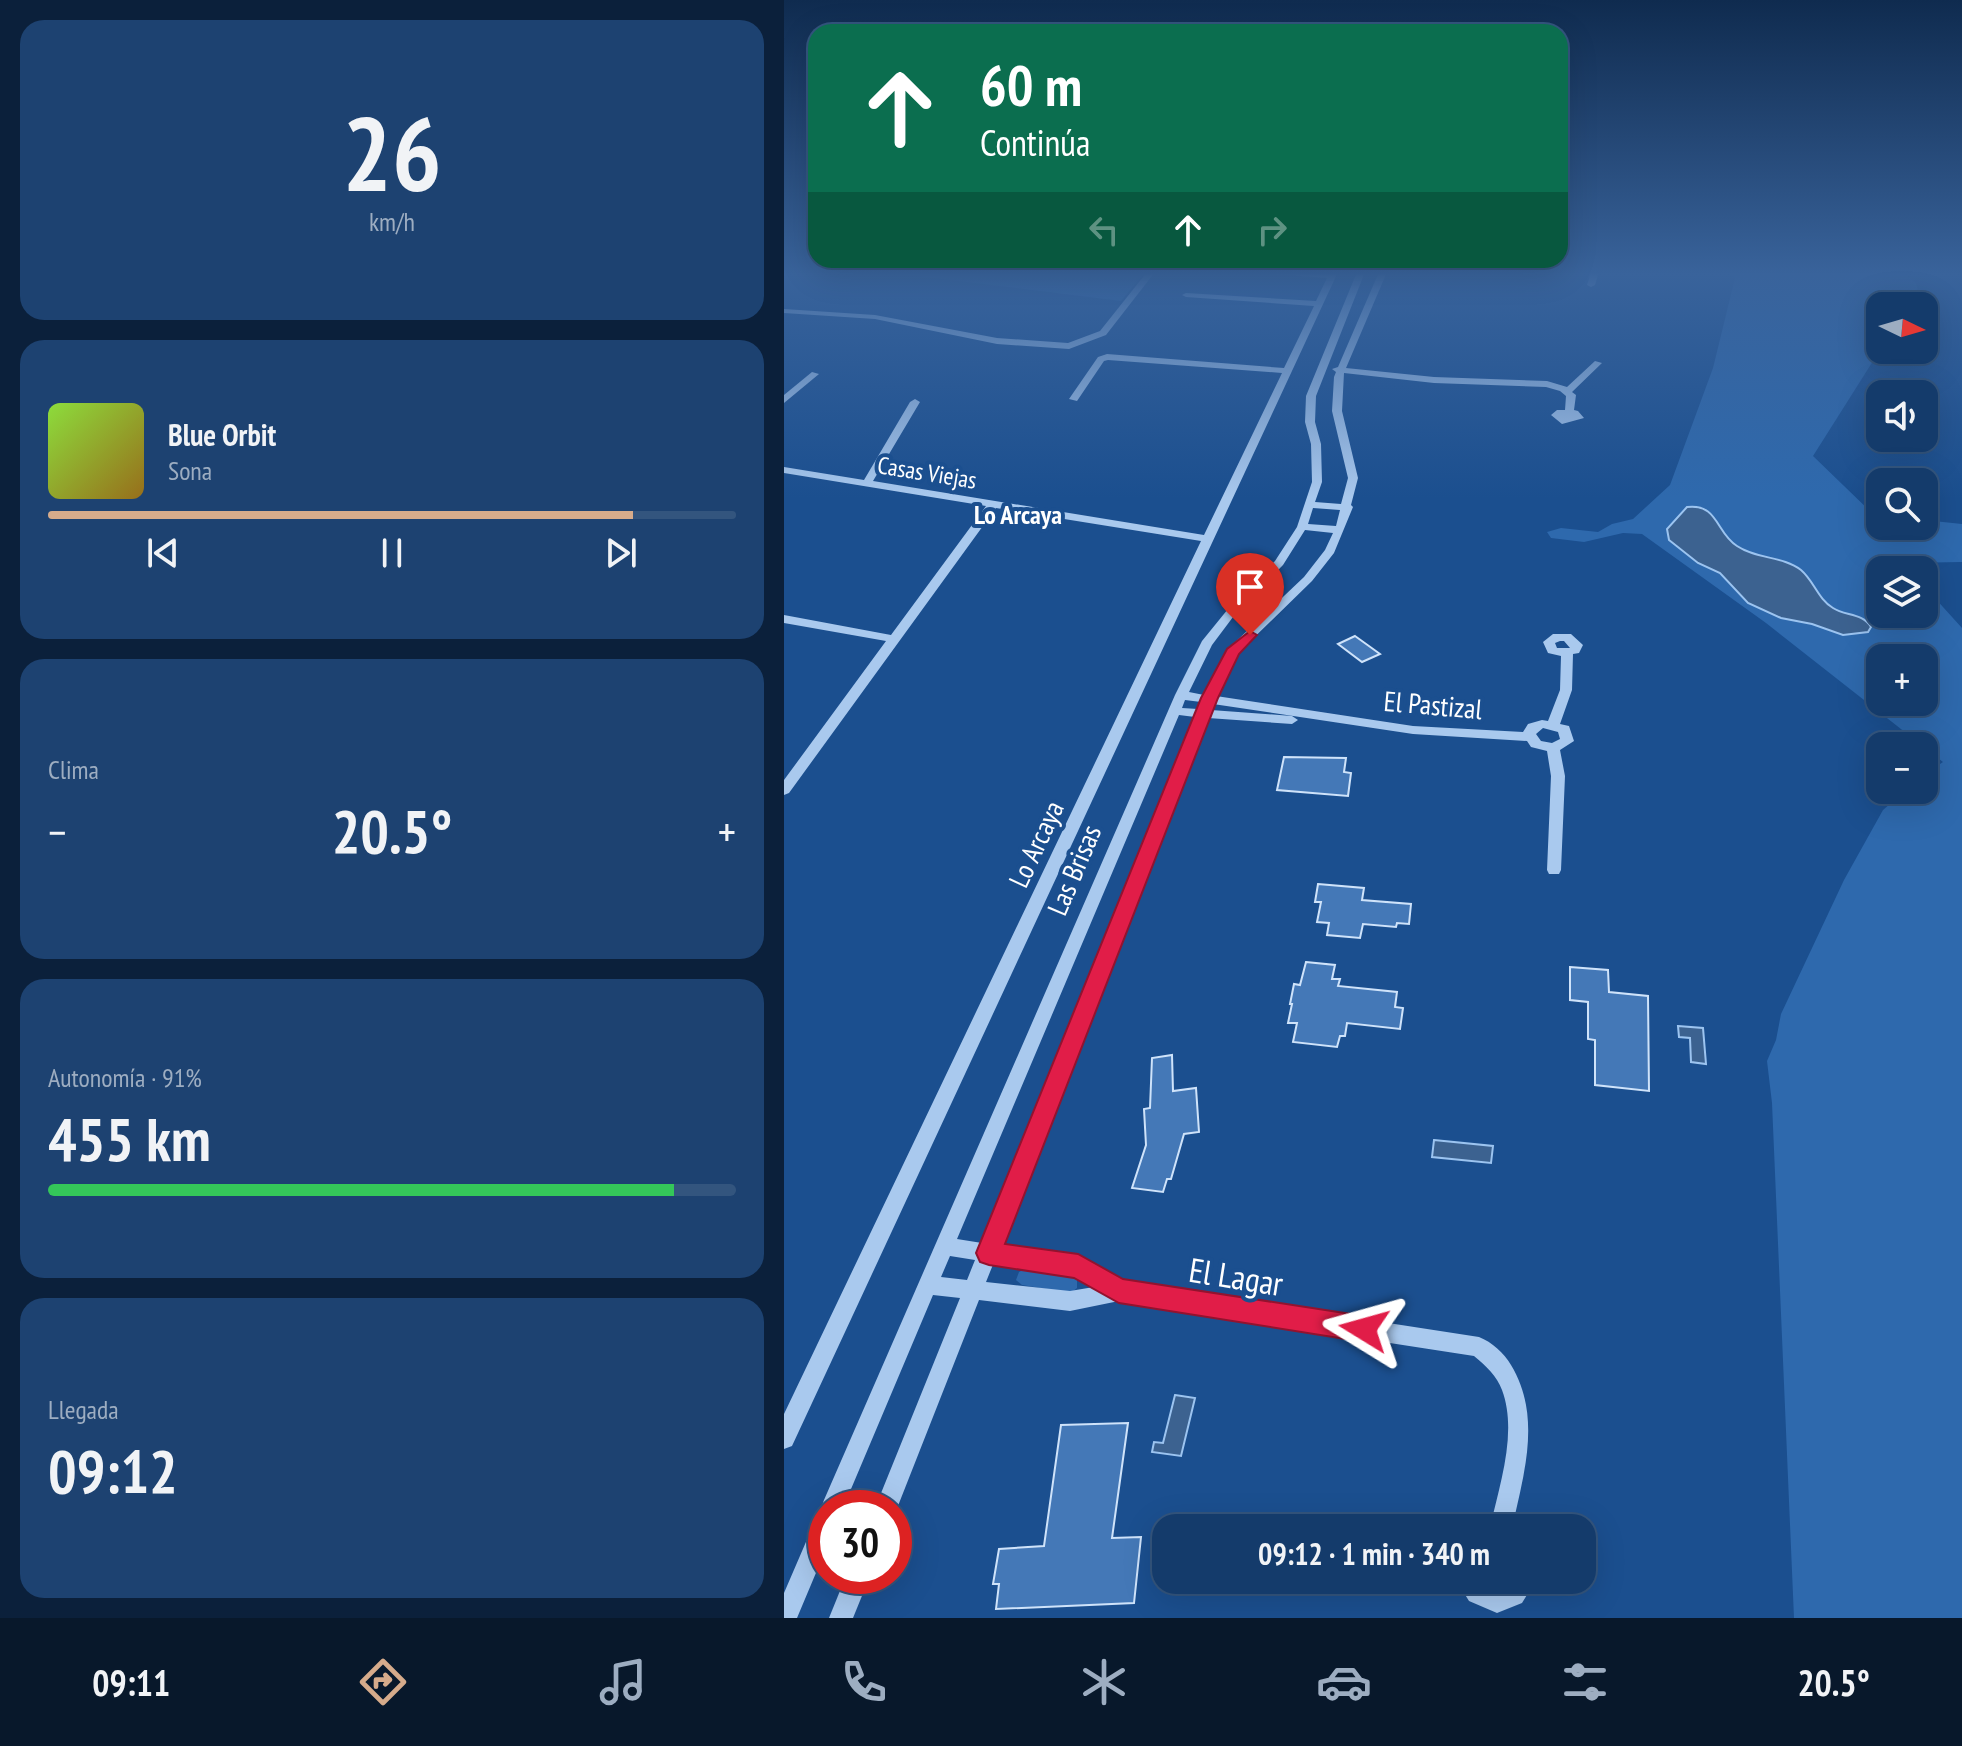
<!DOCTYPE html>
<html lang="es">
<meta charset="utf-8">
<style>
body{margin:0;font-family:"PT Sans Narrow",sans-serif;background:#1d4271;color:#f1f3f6;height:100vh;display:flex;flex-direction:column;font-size:30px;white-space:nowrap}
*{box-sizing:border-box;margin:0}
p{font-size:26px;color:#9dadc1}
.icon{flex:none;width:44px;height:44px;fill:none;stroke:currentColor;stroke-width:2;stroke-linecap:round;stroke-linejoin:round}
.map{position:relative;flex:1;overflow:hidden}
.details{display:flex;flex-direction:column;gap:20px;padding:20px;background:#0b203b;width:784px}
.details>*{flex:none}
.banner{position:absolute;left:24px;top:24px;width:760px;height:244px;border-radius:24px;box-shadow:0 8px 32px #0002,0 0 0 2px #33557e;background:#0b6e4f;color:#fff;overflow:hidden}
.needle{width:52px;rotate:95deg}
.fabs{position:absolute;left:1082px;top:292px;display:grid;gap:16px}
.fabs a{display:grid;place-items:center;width:72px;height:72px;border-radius:16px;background:#143b6b;box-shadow:0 8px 32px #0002,0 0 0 2px #33557e;font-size:40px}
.speed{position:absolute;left:24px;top:1490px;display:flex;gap:16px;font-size:40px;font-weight:700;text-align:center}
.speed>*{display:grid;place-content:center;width:104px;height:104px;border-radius:50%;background:#143b6b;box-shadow:0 8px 32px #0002,0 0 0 2px #33557e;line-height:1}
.speed .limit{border:12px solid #d22;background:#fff;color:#111}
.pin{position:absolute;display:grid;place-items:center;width:68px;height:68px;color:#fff;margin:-82px -34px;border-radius:50% 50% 50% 0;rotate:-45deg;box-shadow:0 0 8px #0007}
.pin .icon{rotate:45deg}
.me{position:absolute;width:88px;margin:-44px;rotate:278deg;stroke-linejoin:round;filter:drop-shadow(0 0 6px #0008)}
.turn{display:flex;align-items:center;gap:28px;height:168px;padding:0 40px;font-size:36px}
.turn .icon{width:104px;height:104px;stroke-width:2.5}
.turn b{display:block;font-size:56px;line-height:68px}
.lanes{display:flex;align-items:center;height:76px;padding:0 40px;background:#0003;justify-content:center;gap:40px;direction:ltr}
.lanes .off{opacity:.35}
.big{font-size:60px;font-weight:800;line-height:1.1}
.details .tile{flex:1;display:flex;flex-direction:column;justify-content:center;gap:12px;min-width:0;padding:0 28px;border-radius:24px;background:#1d4271}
.details .dial{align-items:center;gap:0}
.dial b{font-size:104px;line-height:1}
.song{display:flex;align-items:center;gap:24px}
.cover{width:96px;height:96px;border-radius:12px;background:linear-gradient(135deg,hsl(90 70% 55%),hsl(40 70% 35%))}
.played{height:8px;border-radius:4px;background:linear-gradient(90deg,#d6ab8b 85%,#33557e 85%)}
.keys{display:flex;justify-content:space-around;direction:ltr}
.heat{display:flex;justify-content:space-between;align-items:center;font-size:44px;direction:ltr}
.charge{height:12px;border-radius:6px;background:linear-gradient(90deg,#34c759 91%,#33557e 0)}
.trip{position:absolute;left:368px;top:1514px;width:444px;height:80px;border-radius:24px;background:#143b6b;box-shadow:0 8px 32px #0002,0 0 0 2px #33557e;font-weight:800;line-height:80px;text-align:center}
.tab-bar{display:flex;height:128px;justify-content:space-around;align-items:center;background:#08182b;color:#9dadc1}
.tab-bar .icon{width:56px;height:56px}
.tab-bar .on{color:#d6ab8b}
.tab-bar b{font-size:36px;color:#f1f3f6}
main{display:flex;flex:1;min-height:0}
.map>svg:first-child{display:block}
.green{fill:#2e69ad;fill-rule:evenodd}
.water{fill:#3c6290;stroke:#9cc4f0;stroke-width:2}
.building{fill:#4478b7;stroke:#cfe3fa;stroke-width:2}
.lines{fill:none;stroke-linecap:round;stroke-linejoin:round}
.minor{fill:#a9c9ee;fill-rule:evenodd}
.route{fill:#e11d48;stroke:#92132f;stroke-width:2}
.labels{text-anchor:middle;stroke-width:8;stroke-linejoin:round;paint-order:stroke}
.far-street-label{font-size:24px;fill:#fff;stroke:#1b4f8f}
.far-quarter-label{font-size:26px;font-weight:bold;fill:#fff;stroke:#1b4f8f}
.street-label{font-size:28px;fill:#fff;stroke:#1b4f8f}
.near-street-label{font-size:34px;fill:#fff;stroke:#1b4f8f}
</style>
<main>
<section class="details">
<div class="tile dial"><b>26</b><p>km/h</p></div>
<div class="tile">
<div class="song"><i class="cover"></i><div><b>Blue Orbit</b><p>Sona</p></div></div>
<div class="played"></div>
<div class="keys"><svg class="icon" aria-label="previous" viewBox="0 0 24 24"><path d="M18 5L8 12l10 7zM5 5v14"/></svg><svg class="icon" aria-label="pause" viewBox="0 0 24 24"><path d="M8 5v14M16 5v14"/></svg><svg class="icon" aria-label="next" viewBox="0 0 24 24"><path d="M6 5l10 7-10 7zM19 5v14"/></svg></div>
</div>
<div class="tile"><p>Clima</p>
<div class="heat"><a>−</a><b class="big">20.5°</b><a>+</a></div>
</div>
<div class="tile"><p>Autonomía · 91%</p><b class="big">455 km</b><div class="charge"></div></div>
<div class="tile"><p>Llegada</p><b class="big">09:12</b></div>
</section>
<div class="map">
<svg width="1178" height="1618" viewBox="0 0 1178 1618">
<rect width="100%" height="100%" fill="#1b4f8f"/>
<!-- green -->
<g class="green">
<polygon points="101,272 361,272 337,301"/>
<path d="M946,272h172l14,11 3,12 -9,11h-30v44l-67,106 60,58 7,1v11h44v-6l38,4v38l-58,1 6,7h-30v44h44v-28l38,42v990h-168l-22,-515 -5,-42 9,-21 5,-26 63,-134 39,-70 23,-20h18v-15l19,-13 -177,-139 -124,-89 -19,-1 -39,9 -33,-4 -4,-6 14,-4 37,4 14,-8 21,-5 37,-34 43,-117 22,-90zM1096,658h44v44h-44z"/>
<polygon points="241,1269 293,1275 293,1288 287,1293 238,1285 232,1280 235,1272"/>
</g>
<!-- water -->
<g class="water">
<path d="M903,507c31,-4 29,26 50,39 19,13 46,10 64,24 13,11 17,29 32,38 12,8 30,5 38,19l-3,5 -25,3 -31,-11 -31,-6 -33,-15 -28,-30 -22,-10 -29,-23 -2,-11z"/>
<polygon points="894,1026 919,1028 922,1064 907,1062 906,1038 895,1037"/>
<polygon points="650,1140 709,1146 707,1163 648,1157"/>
<polygon points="391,1395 411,1398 397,1456 368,1452 370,1442 379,1443"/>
</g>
<!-- building -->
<g class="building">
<polygon points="571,636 596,654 578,662 554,644"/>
<polygon points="500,757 562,758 560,772 567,773 564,796 493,790"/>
<polygon points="534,884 580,888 578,900 627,904 625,924 613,923 612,927 579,924 576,938 543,935 545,923 533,922 537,902 531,902"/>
<polygon points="522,962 551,965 548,979 556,979 554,986 613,992 611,1007 619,1008 616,1029 563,1023 561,1036 556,1036 553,1047 509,1042 513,1023 504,1023 508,1004 506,1004 510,984 516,985"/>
<polygon points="786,967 824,970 825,992 864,996 865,1091 811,1085 811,1040 804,1039 804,1002 786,1000"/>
<polygon points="388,1055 389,1091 412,1088 415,1132 400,1134 387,1179 383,1179 379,1192 348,1188 362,1145 360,1109 366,1108 368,1058"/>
<polygon points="344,1423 328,1538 357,1537 350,1603 212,1609 215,1584 209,1584 215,1549 260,1546 277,1425"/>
</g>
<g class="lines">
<!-- minor -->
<g class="minor">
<polygon points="363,272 371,272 322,335 285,349 213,344 91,319 0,313 0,309 91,315 213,338 284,343 316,331"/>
<polygon points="485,272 554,272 8,1446 0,1449 0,1414 417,541 212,508 5,793 0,795 0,780 102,641 0,623 0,615 107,635 202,506 0,473 0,467 80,480 126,402 131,399 136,402 89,481 420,535 498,373 324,360 320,361 293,401 285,399 314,357 323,354 500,368 530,306 402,297 398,295 402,293 532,301 543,278 489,274"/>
<path d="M573,272h8l-49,124 -1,26 6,22 1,38 -7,20 26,2 7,-26 -16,-67 2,-34 2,-5 -4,-3 6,-2 41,-95h8l-41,96 88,9 113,4 20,6 28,-26 7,2 -30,29 4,3 -2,15 4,1 6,7 -22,6 -11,-9 6,-5h8l1,-14 -6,-5 -14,-4 -112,-4 -90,-10 -2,38 16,67 -7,27 2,2 -19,46 -22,28 -75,73 -21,42 197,30 110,6 5,-8 14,-4 6,1 12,-31 1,-34 -13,-3 -5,-11 10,-8h18l12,11 -4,8 -6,1 -1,36 -12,34 9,2 5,15 -14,9 5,26 -4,94 -2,4h-10l-2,-4 4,-94 -4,-25 -16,-4 -4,-6 -114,-7 -200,-30 -2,6 81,6 6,4 -6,4 -84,-6 -208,527 78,12 44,25 357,55c13,5 25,16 32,28 31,51 13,109 1,163h-22c9,-42 28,-95 12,-138 -5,-14 -16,-24 -28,-34l-355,-55 -49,10 -91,-11 -85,216v-8h-19l85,-210 -27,-3 -90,213h-17v41l-29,69h-13v-25l34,-79 5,-2 -2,-4 3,-8 351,-805 27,-54 26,-32 47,-48 22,-34 15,-45 -1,-38 -6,-22 1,-26zM529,508l27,2 -4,16 -28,-2zM521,530l28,3 -8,17 -21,27 -76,72 -24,46 -15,-3 23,-47 24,-32 47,-48zM776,641h4l6,7h-13l-2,-5zM401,700l16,2 -3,7 -16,-1zM395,715l16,2 -213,526 -25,-4zM759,728l15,4 2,7 -8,4 -11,-2 -5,-7zM166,1256l25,4 -8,20 -26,-3zM210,1262l81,13 19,12 -24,4 -84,-9z"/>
<polygon points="807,272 815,272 811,285 807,287 803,285"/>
<polygon points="28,372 35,374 0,403 0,395"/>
<polygon points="62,1576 86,1576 69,1618 45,1618"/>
<polygon points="672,1580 698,1580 701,1585 713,1589 722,1586 726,1580 752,1580 738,1603 713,1613 685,1601"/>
</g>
</g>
<!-- sky -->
<linearGradient id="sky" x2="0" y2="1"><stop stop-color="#0f2b4f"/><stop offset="0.55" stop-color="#39639b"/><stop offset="1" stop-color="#39639b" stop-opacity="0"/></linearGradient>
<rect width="1178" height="498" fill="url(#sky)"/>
<!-- route -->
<polygon class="route" points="466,631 473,635 455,654 434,698 221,1244 294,1254 339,1279 580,1316 589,1320 593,1329 589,1338 580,1342 335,1303 290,1278 205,1265 196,1262 192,1253 417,698 443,649"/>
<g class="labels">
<!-- far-street labels -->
<g class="far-street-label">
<text transform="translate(143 473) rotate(9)" y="8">Casas Viejas</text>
</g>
<!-- far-quarter labels -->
<g class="far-quarter-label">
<text x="234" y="524">Lo Arcaya</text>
</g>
<!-- street labels -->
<g class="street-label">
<text transform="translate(649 705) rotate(5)" y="10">El Pastizal</text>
<text transform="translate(252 844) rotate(-65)" y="10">Lo Arcaya</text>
<text transform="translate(290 870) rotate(-67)" y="10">Las Brisas</text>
</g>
<!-- near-street labels -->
<g class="near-street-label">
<text transform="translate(452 1277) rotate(9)" y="12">El Lagar</text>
</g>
</g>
</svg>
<div class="fabs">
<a><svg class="needle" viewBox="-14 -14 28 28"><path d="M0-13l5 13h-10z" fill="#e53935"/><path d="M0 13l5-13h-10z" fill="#9dadc1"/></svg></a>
<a><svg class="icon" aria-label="sound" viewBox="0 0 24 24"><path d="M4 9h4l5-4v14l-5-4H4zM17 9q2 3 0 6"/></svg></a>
<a><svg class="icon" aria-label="search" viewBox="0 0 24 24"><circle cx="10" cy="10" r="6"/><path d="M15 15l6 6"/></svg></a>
<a><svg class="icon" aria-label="layers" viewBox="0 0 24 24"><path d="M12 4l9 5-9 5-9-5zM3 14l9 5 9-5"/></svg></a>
<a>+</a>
<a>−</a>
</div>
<div class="speed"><div class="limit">30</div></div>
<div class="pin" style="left:466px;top:635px;background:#d93025"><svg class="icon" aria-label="arrive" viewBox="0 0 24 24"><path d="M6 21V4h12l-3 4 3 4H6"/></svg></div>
<svg class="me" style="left:580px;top:1329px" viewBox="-20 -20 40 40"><path d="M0-17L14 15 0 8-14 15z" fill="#e11d48" stroke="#fff" stroke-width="4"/></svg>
<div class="trip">09:12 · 1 min · 340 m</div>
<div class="banner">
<div class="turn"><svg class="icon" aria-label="ahead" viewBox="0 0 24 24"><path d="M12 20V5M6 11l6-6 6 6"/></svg><div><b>60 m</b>Continúa</div></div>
<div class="lanes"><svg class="icon off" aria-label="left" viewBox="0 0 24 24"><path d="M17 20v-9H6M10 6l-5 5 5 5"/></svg><svg class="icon" aria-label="ahead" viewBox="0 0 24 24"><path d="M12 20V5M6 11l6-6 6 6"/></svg><svg class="icon off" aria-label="right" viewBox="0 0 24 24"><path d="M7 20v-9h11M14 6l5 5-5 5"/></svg></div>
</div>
</div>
</main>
<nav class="tab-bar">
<b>09:11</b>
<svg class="icon on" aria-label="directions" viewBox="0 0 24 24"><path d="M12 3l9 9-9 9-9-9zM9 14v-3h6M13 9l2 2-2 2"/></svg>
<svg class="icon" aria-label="music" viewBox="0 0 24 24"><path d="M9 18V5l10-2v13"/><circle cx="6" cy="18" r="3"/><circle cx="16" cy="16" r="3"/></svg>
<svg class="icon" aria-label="phone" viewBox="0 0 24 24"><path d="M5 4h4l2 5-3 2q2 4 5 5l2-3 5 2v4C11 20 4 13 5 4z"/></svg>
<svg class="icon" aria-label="climate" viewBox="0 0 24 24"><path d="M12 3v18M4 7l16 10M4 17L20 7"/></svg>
<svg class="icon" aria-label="car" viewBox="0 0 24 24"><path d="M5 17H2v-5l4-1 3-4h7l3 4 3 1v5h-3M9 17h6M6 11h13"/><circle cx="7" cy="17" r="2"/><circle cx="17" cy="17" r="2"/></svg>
<svg class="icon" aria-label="filters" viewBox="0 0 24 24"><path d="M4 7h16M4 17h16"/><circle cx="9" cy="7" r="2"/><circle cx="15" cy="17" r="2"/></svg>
<b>20.5°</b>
</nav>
